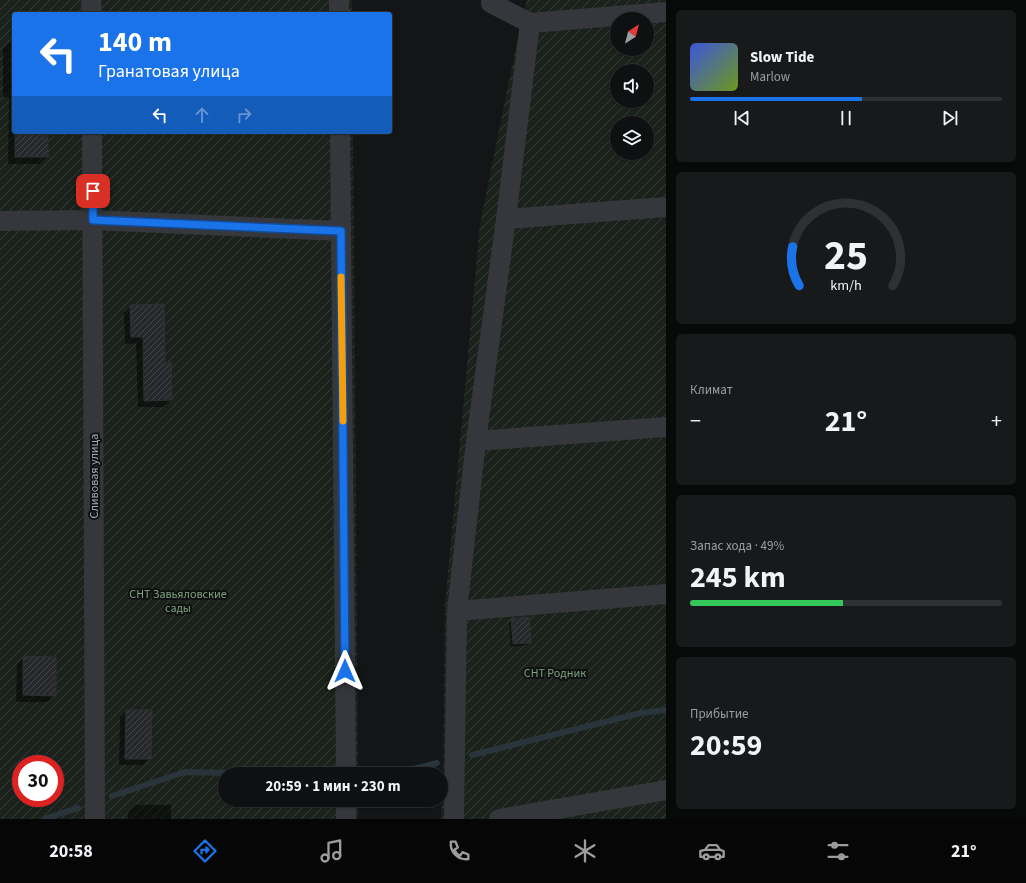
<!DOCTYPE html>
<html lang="ru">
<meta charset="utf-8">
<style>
body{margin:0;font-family:"Source Sans 3",sans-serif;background:#18191a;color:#f1f3f6;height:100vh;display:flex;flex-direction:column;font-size:15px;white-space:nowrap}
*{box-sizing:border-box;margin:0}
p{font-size:13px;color:#9b9d9f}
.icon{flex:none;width:22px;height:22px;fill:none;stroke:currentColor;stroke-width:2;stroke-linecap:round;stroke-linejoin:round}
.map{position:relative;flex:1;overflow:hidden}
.side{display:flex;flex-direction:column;gap:10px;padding:10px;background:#080909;width:360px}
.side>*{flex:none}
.guide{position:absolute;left:12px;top:12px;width:380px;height:122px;border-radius:4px;box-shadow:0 1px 3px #0004,0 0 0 1px #2f3031;background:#1a73e8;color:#fff;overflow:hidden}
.needle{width:26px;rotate:36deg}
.buttons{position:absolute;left:610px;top:12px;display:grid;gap:8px}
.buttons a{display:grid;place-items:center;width:44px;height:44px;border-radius:50%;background:#0f1011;box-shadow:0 1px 3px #0004,0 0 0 1px #2f3031;font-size:20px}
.speed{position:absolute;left:12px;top:755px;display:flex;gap:8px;font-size:20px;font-weight:700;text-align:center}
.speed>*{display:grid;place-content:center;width:52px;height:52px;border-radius:50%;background:#0f1011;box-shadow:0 1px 3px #0004,0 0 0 1px #2f3031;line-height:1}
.speed .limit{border:6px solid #d22;background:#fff;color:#111}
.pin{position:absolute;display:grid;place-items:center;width:34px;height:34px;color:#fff;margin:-17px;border-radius:8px;box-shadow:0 2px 6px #0006}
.me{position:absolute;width:44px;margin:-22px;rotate:0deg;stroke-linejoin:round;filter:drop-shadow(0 0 3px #0008)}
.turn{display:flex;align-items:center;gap:14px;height:84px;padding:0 20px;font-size:18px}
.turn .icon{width:52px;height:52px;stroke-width:2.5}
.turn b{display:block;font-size:28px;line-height:34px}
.lanes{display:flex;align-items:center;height:38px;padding:0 20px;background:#0003;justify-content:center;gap:20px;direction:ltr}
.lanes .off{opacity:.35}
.big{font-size:30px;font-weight:700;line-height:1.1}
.side .widget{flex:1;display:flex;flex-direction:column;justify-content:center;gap:6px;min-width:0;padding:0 14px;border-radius:6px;background:#18191a}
.side .dial{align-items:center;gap:0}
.dial svg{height:104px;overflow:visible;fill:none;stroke:#2f3031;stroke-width:7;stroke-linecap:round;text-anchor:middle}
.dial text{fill:#f1f3f6;stroke:none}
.song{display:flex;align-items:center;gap:12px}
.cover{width:48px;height:48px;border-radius:6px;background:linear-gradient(135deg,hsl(230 70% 55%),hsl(80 70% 35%))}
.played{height:4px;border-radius:2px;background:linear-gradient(90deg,#1a73e8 55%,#2f3031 55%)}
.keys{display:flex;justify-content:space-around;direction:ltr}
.heat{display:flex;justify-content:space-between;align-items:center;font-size:22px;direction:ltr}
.charge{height:6px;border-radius:3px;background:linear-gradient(90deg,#34c759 49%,#2f3031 0)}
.trip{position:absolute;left:218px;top:767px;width:230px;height:40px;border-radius:20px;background:#0f1011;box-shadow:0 1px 3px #0004,0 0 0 1px #2f3031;font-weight:700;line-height:40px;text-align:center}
.dock{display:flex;height:64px;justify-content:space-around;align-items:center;background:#060607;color:#9b9d9f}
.dock .icon{width:28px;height:28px}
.dock .current{color:#1a73e8}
.dock b{font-size:18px;color:#f1f3f6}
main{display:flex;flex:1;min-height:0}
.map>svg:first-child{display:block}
.garden{fill:url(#garden-furrows);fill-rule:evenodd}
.shadow{fill:#0007}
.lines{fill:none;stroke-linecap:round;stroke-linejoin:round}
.stream{stroke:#2a343b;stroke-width:6}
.building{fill:url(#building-hatch);stroke:#2e2f33}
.minor{stroke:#35373c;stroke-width:20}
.route-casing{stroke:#114b97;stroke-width:10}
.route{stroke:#1a73e8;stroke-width:7}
.slow{stroke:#f59e0b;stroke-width:7}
.labels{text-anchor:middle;stroke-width:4;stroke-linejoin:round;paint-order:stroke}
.street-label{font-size:12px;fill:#a6acb7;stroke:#0f1011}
.park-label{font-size:12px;fill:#7ca37d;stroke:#0f1011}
</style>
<main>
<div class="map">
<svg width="666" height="819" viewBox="0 0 666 819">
<defs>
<pattern id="garden-furrows" width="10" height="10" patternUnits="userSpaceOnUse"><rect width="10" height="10" fill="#1a221b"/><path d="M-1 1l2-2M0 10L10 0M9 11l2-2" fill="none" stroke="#383f3a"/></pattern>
<pattern id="building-hatch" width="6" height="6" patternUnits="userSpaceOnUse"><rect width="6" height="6" fill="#27282b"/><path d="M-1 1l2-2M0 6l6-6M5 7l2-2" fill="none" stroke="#434448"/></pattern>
</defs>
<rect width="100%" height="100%" fill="#141517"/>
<!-- garden -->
<g class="garden">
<path d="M0,0h352v14h-338v118h339l5,642h-133v26h133v19h-358zM21,764h34v34h-34z"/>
<path d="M527,0h139v819h-225l2,-35 2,-179 35,-381 41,-202zM617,19h30v30h-30zM617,71h30v30h-30zM617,123h30v30h-30z"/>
</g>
<!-- shadow -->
<g class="shadow">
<polygon points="10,42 14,42 14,132 47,132 47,157 40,164 8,164 9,97 3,97 3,49"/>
<polygon points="131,306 164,364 171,400 164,407 138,407 136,343 125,344 124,313"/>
<polygon points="512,620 530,642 527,645 511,647 509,623"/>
<polygon points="24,657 55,695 48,702 16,702 17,664"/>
<polygon points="127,711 150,759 143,765 119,765 120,717"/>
<polygon points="135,805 171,805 171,819 128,819 128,812"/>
</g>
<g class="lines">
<!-- stream -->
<g class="stream">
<polyline points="472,755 641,713 666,710"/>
<polyline points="394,774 437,763"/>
<polyline points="112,796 185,772 278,774"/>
<polyline points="44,819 78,808"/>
</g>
</g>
<!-- building -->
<g class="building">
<rect x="15" y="132" width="33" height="25"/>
<polygon points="164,304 165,363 171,362 172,400 144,401 143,337 131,337 130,305"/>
<polygon points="529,617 531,643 513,644 511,619"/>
<polygon points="23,656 56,657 56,696 23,695"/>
<polygon points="126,710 152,710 151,759 125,759"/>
</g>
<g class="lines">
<!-- minor -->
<g class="minor">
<polyline points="91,0 92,14"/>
<polyline points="339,0 339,14"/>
<polyline points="491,0 491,3 530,23 666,12"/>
<polyline points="530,23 506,219 476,441 457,611 666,594"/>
<polyline points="92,132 95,819"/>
<polyline points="340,132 346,774"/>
<polyline points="506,219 666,207"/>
<polyline points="0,221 93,220 341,231"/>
<polyline points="476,441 666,427"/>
<polyline points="346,800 346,819"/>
<polyline points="454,819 457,611"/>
<polyline points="499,819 666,790"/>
</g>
</g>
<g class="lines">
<!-- route casing -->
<g class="route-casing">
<polyline id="route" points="93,191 93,220 341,231 345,671"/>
</g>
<!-- route -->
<use href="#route" class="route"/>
<!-- slow -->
<polyline class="slow" points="341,277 343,421"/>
</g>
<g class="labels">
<!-- street labels -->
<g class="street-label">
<text transform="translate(94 476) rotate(-90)" y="4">Сливовая улица</text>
</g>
<!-- park labels -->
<g class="park-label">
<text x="178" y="598">СНТ Завьяловские<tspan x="178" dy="14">сады</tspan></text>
<text x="555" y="677">СНТ Родник</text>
</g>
</g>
</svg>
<div class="buttons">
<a><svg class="needle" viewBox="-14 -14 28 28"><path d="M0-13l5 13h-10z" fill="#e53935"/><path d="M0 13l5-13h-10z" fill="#9b9d9f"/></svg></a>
<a><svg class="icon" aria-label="sound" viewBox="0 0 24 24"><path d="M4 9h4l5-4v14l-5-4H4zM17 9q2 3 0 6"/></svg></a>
<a><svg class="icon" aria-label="layers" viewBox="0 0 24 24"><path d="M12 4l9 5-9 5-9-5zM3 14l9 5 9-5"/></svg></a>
</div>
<div class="speed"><div class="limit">30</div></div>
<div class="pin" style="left:93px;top:191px;background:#d93025"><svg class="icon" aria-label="arrive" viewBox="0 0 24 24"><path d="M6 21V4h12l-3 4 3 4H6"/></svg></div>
<svg class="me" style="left:345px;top:671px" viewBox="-20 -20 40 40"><path d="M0-17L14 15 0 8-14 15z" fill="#1a73e8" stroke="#fff" stroke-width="4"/></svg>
<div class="trip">20:59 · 1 мин · 230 m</div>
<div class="guide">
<div class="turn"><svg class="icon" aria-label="left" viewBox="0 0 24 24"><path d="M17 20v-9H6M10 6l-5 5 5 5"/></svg><div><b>140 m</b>Гранатовая улица</div></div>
<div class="lanes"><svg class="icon" aria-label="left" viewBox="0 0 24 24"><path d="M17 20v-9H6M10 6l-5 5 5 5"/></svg><svg class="icon off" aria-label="ahead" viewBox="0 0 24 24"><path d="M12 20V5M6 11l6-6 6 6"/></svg><svg class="icon off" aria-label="right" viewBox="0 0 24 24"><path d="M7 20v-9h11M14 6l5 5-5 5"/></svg></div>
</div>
</div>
<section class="side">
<div class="widget">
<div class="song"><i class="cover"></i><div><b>Slow Tide</b><p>Marlow</p></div></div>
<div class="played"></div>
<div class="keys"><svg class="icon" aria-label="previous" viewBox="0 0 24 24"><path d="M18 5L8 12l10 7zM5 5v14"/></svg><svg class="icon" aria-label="pause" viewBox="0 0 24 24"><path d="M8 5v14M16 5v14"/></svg><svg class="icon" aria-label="next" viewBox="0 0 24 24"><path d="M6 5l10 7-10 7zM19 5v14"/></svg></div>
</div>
<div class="widget dial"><svg viewBox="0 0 100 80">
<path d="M14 69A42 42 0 1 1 86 69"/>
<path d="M14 69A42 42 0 0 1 9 39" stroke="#1a73e8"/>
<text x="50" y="56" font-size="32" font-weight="700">25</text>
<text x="50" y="72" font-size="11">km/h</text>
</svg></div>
<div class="widget"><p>Климат</p>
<div class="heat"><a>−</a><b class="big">21°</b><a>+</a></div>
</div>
<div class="widget"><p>Запас хода · 49%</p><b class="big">245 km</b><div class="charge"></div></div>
<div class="widget"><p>Прибытие</p><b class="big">20:59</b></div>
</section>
</main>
<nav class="dock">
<b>20:58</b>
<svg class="icon current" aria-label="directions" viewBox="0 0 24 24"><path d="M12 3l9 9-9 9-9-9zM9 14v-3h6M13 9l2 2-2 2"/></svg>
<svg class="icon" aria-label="music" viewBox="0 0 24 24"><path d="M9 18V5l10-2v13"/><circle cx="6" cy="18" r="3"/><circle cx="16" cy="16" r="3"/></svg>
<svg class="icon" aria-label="phone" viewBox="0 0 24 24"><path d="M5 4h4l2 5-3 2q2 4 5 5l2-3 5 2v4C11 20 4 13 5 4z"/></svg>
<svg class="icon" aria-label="climate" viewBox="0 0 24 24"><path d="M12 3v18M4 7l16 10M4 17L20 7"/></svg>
<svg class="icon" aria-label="car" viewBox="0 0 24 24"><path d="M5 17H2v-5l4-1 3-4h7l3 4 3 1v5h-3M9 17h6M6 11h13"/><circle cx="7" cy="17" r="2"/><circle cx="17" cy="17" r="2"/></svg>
<svg class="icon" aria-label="filters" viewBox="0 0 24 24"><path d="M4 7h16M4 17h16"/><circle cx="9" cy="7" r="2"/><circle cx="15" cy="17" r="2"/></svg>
<b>21°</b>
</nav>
